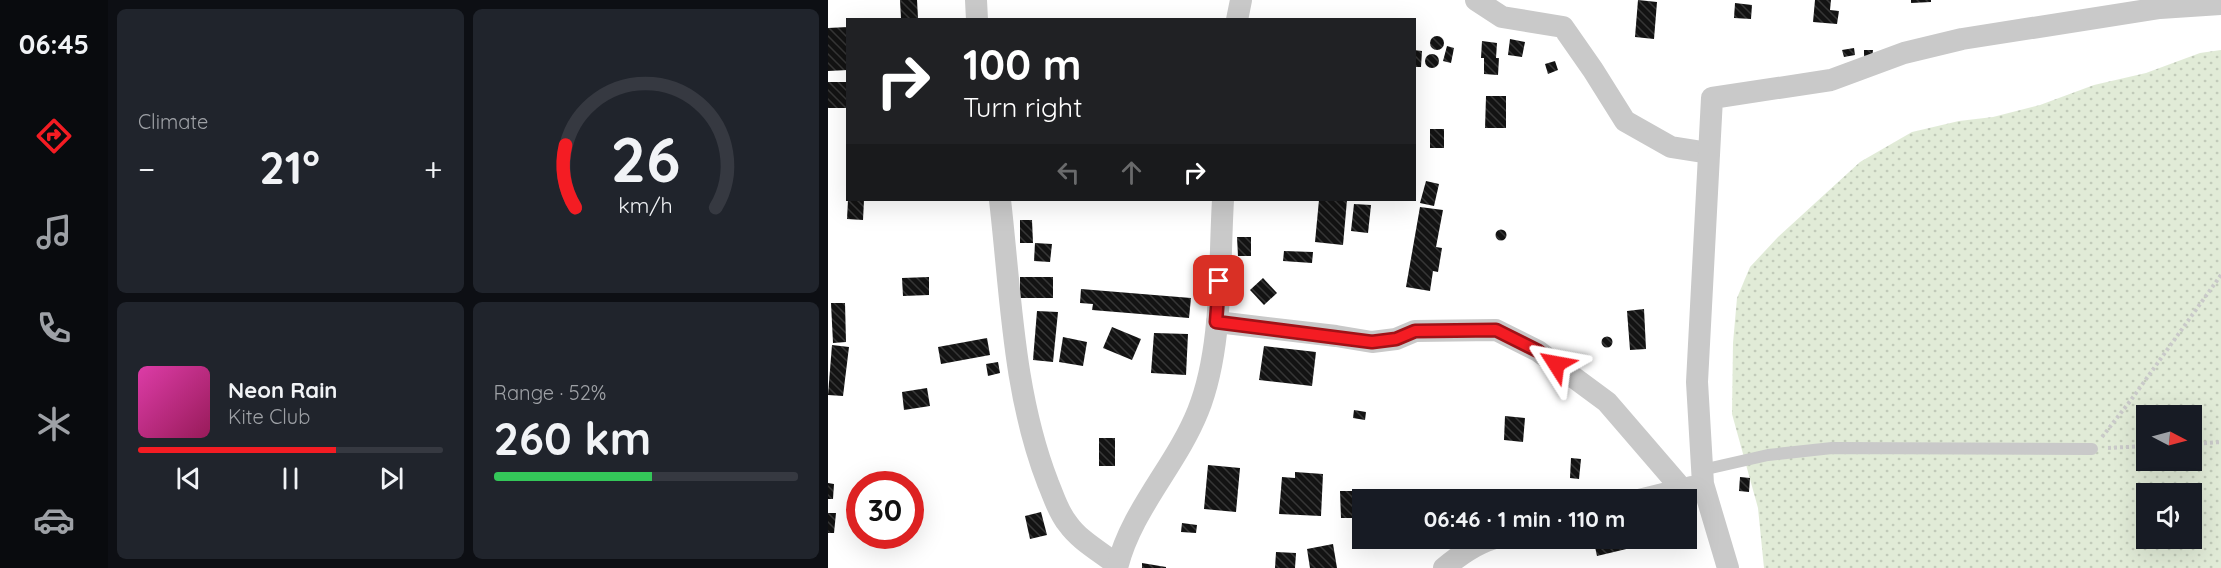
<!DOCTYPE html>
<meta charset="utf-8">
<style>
body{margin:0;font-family:Quicksand,sans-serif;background:#20242c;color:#f1f3f6;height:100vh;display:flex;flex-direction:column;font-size:22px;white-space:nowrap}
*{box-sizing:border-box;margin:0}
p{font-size:20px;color:#9ea1a6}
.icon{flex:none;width:33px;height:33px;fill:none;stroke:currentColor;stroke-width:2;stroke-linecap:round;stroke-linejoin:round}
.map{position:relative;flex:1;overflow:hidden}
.details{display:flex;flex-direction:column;gap:9px;padding:9px;background:#0d0f14;width:720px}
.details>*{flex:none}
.top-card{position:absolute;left:18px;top:18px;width:570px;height:183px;border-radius:0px;box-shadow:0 6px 24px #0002;background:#202124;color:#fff;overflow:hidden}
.needle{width:39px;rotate:96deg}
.controls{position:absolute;left:1308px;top:405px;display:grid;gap:12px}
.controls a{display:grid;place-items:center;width:66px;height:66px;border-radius:0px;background:#171b24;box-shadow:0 6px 24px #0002;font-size:30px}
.speed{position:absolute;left:18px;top:471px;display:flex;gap:12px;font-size:30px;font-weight:700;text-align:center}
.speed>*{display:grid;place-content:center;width:78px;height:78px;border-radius:50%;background:#171b24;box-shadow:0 6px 24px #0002;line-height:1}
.speed .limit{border:9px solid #d22;background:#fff;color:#111}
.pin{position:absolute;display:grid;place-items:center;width:51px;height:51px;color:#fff;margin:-26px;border-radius:12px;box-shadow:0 3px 9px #0006}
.me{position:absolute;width:66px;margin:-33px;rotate:304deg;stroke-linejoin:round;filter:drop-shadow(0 0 4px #0008)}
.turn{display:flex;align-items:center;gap:21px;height:126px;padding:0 18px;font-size:27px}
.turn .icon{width:78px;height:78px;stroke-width:2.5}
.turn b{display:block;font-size:42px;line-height:51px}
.lanes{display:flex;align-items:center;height:57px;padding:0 18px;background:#0003;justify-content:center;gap:30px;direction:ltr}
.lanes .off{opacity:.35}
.big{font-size:45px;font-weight:700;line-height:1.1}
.details .widget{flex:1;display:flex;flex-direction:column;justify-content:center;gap:9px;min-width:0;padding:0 21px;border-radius:9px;background:#20242c}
.details .dial{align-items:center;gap:0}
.dial svg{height:156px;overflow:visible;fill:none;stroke:#363941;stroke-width:7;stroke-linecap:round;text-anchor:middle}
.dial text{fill:#f1f3f6;stroke:none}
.song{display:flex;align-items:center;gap:18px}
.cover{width:72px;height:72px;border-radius:9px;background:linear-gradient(135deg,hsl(320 70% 55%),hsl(330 70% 35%))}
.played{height:6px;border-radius:3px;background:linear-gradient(90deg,#f41c23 65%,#363941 65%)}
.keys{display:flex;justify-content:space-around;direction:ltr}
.heat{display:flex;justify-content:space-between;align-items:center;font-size:33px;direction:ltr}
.charge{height:9px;border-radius:4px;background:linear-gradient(90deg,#34c759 52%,#363941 0)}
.details .tiles{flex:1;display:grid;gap:9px;grid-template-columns:repeat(2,1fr)}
.trip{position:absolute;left:524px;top:489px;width:345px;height:60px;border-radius:0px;background:#171b24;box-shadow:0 6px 24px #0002;font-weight:700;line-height:60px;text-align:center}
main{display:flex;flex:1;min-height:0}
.dock{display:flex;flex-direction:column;width:108px;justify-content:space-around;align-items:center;background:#090b0e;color:#9ea1a6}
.dock .icon{width:42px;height:42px}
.dock .active{color:#f41c23}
.dock b{font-size:27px;color:#f1f3f6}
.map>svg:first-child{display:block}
.grass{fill:url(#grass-dots);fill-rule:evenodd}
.building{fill:url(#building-back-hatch)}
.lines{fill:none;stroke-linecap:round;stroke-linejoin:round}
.path{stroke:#c9c9c9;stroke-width:4;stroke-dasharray:3 3;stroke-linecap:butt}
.lane{stroke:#c9c9c9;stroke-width:12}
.street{stroke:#c9c9c9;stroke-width:22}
.route-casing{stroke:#9f1217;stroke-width:15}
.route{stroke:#f41c23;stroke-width:10}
</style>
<main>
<nav class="dock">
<b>06:45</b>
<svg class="icon active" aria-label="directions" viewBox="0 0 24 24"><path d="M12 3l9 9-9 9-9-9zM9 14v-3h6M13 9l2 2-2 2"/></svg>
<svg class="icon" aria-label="music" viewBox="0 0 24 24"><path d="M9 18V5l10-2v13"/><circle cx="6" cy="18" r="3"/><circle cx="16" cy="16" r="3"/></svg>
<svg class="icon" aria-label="phone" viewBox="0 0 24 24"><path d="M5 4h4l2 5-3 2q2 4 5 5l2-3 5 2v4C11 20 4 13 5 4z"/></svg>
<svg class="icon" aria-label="climate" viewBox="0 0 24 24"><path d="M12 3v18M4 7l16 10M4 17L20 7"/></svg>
<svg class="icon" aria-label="car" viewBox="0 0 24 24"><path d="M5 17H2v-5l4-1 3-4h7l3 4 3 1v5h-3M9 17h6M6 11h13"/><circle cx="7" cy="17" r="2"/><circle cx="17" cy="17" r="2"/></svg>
</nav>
<section class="details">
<div class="tiles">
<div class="widget"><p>Climate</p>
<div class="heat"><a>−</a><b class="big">21°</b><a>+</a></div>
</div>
<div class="widget dial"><svg viewBox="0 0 100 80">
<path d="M14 69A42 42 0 1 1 86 69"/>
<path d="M14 69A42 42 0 0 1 9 37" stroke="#f41c23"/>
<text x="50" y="56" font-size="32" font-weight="700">26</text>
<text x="50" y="72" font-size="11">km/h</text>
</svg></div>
<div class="widget">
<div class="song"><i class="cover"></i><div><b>Neon Rain</b><p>Kite Club</p></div></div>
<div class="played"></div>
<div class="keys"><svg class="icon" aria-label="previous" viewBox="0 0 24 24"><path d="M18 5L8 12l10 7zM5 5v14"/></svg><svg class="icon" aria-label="pause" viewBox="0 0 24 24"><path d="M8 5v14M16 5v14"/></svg><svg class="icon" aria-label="next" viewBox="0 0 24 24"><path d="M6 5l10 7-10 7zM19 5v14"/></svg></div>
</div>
<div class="widget"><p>Range · 52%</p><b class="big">260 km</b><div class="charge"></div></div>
</div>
</section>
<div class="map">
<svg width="1393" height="568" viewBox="0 0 1393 568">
<defs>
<pattern id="grass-dots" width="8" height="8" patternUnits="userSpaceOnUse" patternTransform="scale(1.5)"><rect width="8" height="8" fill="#e1ebd7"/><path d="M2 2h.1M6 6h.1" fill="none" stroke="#c1cab9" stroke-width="1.8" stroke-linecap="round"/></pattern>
<pattern id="building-back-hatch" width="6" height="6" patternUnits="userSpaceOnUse" patternTransform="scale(1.5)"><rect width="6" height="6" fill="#131313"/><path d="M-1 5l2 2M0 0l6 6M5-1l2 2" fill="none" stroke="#363636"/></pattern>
</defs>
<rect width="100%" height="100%" fill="#fff"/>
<!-- grass -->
<path class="grass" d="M1393,50v518h-457l-6,-60 -26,-94 1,-71 4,-45 13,-31 28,-30 82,-75 52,-30 47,-11 34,-4 47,-12 54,-20 52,-12 54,-20zM1318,416h46v44h-46zM1318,494h46v44h-46z"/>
<!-- building -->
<g class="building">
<polygon points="72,0 89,0 90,18 73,19"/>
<polygon points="810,0 829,2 826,39 807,37"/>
<polygon points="987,0 1003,0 1002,10 1011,11 1009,24 985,22"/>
<polygon points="1083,0 1103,0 1103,2 1083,3"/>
<polygon points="907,3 924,5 923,19 906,18"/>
<polygon points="20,27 20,70 0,71 0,28"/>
<circle cx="609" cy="43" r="7"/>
<polygon points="682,39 697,42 694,57 680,55"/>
<polygon points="654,41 669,43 668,58 671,58 670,75 656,74 656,58 653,58"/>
<polygon points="619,46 626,48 623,63 615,61"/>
<polygon points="1026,48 1027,55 1016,57 1014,50"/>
<polygon points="586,50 594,51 593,67 586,67"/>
<polygon points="1036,50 1045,50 1044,58 1036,58"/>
<circle cx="604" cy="61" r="7"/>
<polygon points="727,61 730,70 720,74 717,64"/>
<rect x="0" y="82" width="20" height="26"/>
<polygon points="658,96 678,96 678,128 657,128"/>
<rect x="602" y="129" width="14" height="19"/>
<polygon points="598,181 611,184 606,206 592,203"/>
<polygon points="20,200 36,200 35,220 19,219"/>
<polygon points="491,200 519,200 515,245 487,242"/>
<polygon points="526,204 543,205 540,233 523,231"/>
<polygon points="592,207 615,210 608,247 614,248 610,272 605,271 602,291 578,287"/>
<polygon points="192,220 204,220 205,243 192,243"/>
<circle cx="673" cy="235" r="5.5"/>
<polygon points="409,237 423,237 423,256 410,256"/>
<polygon points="207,243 224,244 222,262 206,261"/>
<polygon points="456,251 485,252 484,263 455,261"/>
<polygon points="101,277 101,295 75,296 74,278"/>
<rect x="192" y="277" width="33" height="21"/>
<polygon points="435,278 449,293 436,305 422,290"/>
<polygon points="253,289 363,298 361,318 264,310 265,304 252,303"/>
<polygon points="3,303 17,303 18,342 5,343"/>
<polygon points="816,309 818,349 802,350 799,311"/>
<polygon points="209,311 230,312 225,362 205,360"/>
<polygon points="284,327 313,339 304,360 275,348"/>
<polygon points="326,333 360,334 358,375 323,373"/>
<circle cx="779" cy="342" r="5.5"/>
<polygon points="235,337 259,342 255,366 231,362"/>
<polygon points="159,338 162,355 113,364 110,347"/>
<polygon points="4,345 21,347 15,396 0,395"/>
<polygon points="436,346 488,352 484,386 431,380"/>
<polygon points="170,362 172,373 160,376 158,364"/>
<polygon points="99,388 102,406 76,410 74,392"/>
<polygon points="526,410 538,412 537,420 525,418"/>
<polygon points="677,416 697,418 695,442 676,440"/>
<rect x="271" y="438" width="16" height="28"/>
<polygon points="743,458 753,459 751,479 742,478"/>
<polygon points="380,465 412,468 408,512 376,509"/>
<polygon points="467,472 495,474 493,516 451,514 454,477 467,478"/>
<polygon points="912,477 922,478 921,492 911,491"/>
<polygon points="0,483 6,484 5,499 0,499"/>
<polygon points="512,491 537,491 537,500 534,500 534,518 513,518"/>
<polygon points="213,512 219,535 202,539 197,516"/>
<polygon points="0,513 8,513 6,533 0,533"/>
<polygon points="354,523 369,525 368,533 353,532"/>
<polygon points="737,538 747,538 747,544 738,545"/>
<polygon points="765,538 810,538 811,546 769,556"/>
<polygon points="505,544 509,568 482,568 479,549"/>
<polygon points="448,552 468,553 467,568 447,568"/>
<polygon points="314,563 338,567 338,568 314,568"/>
</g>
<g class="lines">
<!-- path -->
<g class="path">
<polyline points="1274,437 1303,400 1393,275"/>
<polyline points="1364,444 1393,442"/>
<polyline points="1280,448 1318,446"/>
</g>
<!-- lane -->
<polyline class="lane" points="874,470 940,455 1004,448 1264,449"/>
<!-- street -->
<g class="street">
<polyline points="148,0 149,20"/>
<polyline points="648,0 674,17 735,27 765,70 797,121 843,147 881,153"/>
<polyline points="409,20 413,0"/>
<path d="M172,200c11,95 13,193 48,283 6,14 10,29 20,41 12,17 33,28 49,41"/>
<polyline points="389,322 508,336 544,342 568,339 587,331 668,330 710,351 779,402 854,489"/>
<polyline points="811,500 864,487"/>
<path d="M289,568c14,-58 59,-102 81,-157 25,-62 21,-145 25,-211"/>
<path d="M616,568c16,-13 31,-24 51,-30"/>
<polyline points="900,568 875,484 869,382 884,98 1003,80 1076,53 1134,39 1332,8 1393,4"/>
</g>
</g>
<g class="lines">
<!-- route casing -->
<g class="route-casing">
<polyline id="route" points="391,281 388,322 544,342 568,339 587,331 668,330 710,351 728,364"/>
</g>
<!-- route -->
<use href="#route" class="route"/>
</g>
</svg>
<div class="controls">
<a><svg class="needle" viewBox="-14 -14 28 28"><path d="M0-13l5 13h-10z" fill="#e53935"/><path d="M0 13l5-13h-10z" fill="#9ea1a6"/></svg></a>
<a><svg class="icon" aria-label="sound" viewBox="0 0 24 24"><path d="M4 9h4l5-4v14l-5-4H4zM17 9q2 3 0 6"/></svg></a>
</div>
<div class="speed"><div class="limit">30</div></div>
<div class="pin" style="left:391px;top:281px;background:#d93025"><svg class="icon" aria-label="arrive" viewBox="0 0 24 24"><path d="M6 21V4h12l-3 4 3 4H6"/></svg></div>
<svg class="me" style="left:728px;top:364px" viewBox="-20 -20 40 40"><path d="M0-17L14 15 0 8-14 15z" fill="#f41c23" stroke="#fff" stroke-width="4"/></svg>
<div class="trip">06:46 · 1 min · 110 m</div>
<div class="top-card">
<div class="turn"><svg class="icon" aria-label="right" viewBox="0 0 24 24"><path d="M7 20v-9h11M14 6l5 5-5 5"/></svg><div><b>100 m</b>Turn right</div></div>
<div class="lanes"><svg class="icon off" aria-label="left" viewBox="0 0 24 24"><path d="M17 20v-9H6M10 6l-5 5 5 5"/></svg><svg class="icon off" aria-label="ahead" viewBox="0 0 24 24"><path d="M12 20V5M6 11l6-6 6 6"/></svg><svg class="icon" aria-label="right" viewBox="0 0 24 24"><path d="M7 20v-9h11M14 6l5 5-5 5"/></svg></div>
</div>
</div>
</main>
